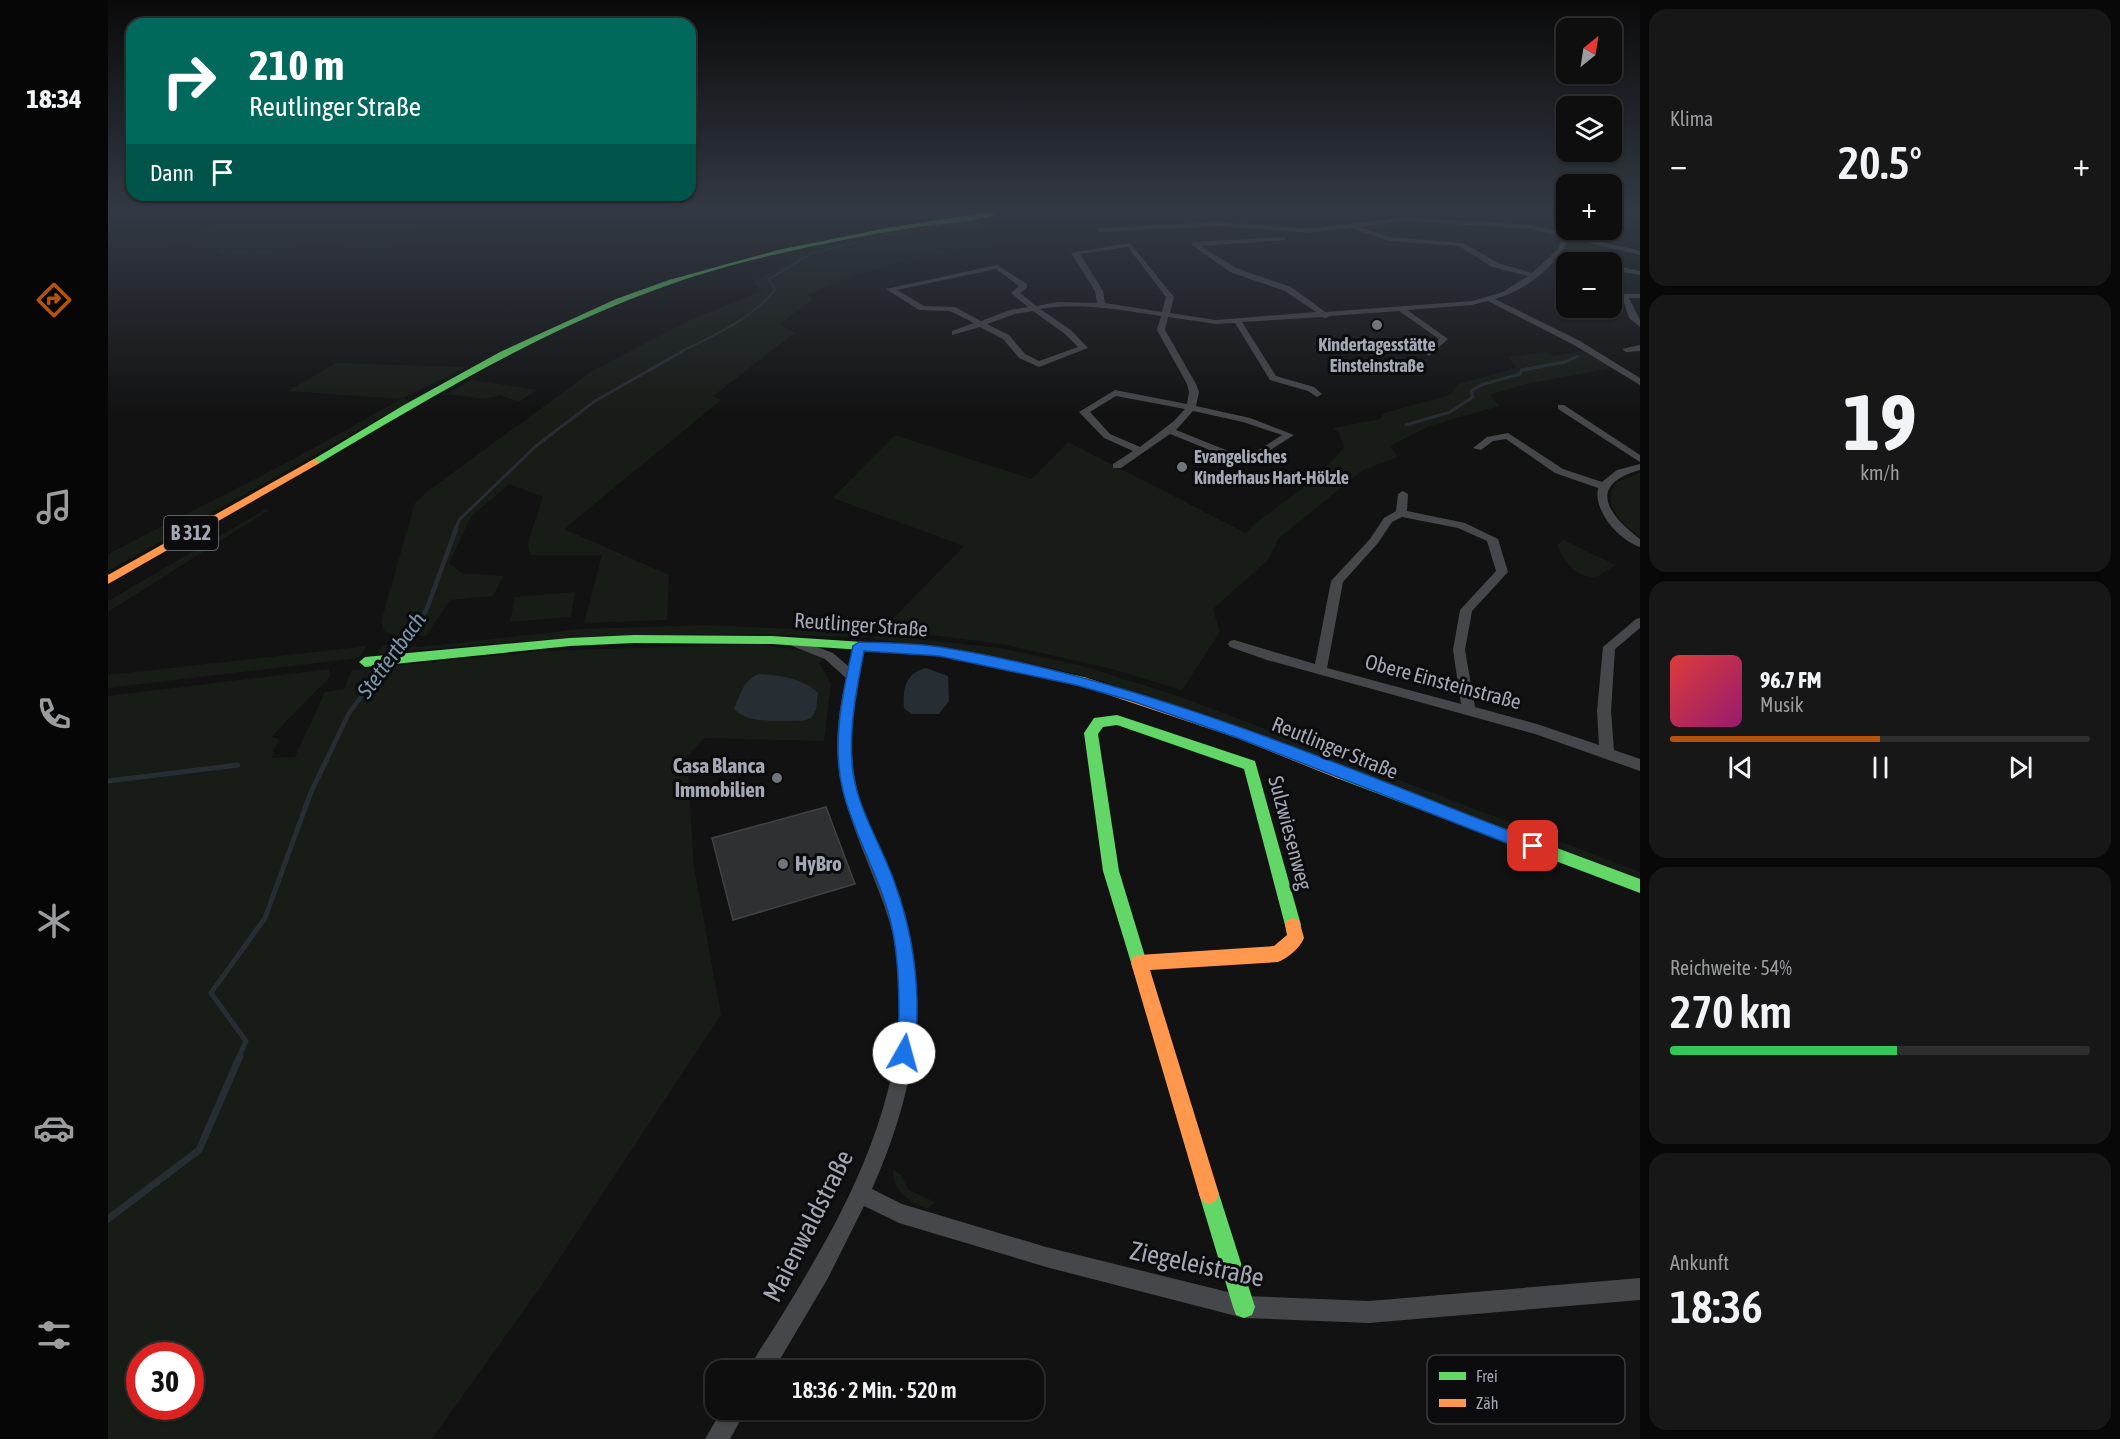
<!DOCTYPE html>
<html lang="de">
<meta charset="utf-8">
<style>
body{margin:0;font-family:"Asap Condensed",sans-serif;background:#171717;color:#f1f3f6;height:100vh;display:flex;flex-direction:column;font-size:22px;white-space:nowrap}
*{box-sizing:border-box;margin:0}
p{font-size:20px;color:#9b9c9e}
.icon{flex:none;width:33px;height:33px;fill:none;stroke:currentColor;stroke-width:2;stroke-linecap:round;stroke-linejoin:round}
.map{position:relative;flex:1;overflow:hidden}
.details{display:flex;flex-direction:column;gap:9px;padding:9px;background:#080808;width:480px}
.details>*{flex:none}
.hud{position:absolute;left:18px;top:18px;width:570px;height:183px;border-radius:18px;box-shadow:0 2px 4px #0004,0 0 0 2px #2e2e2e;background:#00695c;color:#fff;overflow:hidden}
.needle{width:39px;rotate:30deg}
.buttons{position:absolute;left:1448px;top:18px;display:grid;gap:12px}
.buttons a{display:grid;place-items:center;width:66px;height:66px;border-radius:12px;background:#0e0e0e;box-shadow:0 2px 4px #0004,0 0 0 2px #2e2e2e;font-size:30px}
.speed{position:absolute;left:18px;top:1342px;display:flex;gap:12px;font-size:30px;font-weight:700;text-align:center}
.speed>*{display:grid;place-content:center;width:78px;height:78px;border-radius:50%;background:#0e0e0e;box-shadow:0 2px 4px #0004,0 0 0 2px #2e2e2e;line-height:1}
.speed .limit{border:9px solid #d22;background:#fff;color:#111}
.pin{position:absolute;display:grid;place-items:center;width:51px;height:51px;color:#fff;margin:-26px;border-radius:12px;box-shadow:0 3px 9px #0006}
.me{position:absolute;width:66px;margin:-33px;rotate:7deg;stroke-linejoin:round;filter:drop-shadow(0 0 4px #0008)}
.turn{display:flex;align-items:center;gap:21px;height:126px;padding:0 24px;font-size:27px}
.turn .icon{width:78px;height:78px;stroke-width:2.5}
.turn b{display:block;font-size:42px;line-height:51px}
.then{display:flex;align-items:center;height:57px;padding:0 24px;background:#0003;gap:12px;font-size:22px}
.big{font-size:45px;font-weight:600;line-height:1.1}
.details .card{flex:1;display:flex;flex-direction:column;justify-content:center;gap:9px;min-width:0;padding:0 21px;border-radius:18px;background:#171717}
.details .dial{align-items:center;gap:0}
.dial b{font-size:78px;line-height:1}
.song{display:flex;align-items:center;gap:18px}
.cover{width:72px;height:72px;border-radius:9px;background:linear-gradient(135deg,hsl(0 70% 55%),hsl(320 70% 35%))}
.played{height:6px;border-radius:3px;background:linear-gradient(90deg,#b45309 50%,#2e2e2e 50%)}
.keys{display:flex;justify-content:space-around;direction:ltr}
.heat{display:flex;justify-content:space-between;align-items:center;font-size:33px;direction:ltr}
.charge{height:9px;border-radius:4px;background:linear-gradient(90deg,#34c759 54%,#2e2e2e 0)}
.trip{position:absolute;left:597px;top:1360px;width:339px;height:60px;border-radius:18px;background:#0e0e0e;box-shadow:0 2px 4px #0004,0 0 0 2px #2e2e2e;font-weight:600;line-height:60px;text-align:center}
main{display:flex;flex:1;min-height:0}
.tab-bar{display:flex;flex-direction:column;width:108px;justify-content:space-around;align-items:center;background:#060606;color:#9b9c9e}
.tab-bar .icon{width:42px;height:42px}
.tab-bar .selected{color:#b45309}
.tab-bar b{font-size:27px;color:#f1f3f6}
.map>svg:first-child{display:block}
.green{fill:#171c17;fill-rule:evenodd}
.water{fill:#262d33}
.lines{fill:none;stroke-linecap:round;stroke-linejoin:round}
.stream-far4{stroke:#262d33;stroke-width:2}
.stream-far3{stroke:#262d33;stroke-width:3}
.stream-far2{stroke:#262d33;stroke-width:4.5}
.stream-far1{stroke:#262d33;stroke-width:5}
.stream{stroke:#262d33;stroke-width:7}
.building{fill:#2f3032;stroke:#414246;stroke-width:1.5}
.street{fill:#46474b;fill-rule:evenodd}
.fast{fill:#63d668;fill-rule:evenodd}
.slow{fill:#ff974d;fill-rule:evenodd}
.route{fill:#1a73e8;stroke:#114b97;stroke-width:1.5}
.poi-dot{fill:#70747b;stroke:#0c0c0e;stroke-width:2}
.labels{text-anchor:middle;stroke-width:6;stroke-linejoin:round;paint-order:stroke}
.far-poi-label{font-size:18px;font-weight:bold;fill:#a3a8b4;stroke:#0c0c0e}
.shield{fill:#0c0c0e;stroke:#767982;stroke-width:1.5}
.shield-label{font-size:20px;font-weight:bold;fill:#a3a8b4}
.street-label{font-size:21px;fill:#a3a8b4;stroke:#0c0c0e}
.poi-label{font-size:21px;font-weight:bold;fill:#a3a8b4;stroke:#0c0c0e;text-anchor:end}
.water-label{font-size:22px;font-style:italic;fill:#7997af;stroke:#0c0c0e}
.near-street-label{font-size:26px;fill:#a3a8b4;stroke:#0c0c0e}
.key{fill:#0c0c0e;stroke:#393b40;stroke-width:1.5}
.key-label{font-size:16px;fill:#a3a8b4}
</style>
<main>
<nav class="tab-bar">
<b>18:34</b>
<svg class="icon selected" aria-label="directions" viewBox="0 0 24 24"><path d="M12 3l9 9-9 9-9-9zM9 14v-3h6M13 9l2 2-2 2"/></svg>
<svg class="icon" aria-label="music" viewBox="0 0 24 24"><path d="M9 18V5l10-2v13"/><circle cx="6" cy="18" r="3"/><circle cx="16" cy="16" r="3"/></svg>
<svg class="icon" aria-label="phone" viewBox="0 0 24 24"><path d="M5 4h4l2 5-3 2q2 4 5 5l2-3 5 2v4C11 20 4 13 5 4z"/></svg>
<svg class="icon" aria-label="climate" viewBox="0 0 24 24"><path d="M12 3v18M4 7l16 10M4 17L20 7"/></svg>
<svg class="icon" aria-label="car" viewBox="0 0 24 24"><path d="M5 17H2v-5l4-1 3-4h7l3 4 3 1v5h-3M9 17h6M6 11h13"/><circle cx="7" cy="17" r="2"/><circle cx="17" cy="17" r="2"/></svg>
<svg class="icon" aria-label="filters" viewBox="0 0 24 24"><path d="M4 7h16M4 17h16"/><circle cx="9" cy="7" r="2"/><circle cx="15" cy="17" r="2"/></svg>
</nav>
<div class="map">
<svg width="1532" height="1439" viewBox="0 0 1532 1439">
<rect width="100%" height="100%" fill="#121212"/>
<!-- green -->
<g class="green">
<polygon points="0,213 279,213 325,220 277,248 197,242 167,254 108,253 116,248 82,245 0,246 0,238 76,240 108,223 0,220"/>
<path d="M907,213h87l9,15 -31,-1 -47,-9 -50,9 1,8 23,9c-67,9 -137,21 -198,51l4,5 -34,24 16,9 -82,63 8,4 -157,129 105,46 -2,45 -83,3 18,-68h-72l-2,-13 15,-45 -34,-13 -38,33 -22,46 13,10 41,3 -10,20 -43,4 -24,36 -30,-1 -11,-3 -4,-10 34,-119 14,-13 165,-120 96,-50 72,-29 -9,-9 36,-20 -6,-2 7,-11z"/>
<polygon points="1142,213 1230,213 1244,217 1278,218 1232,222"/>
<polygon points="1475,351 1504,368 1418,384 1382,395 1391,406 1321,426 1282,446 1290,457 1255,470 1171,538 1160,560 1105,609 1112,632 1074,690 1000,668 894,644 775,629 856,546 725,498 787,435 924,479 960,442 1138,533 1148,523 1204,481 1236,448 1231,433 1225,428 1272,419 1276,413 1342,395 1350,384 1408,368 1400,357 1438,352 1445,356"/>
<polygon points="228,363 359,367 295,398 303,401 0,571 0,554 184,460 293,399 180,391"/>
<polygon points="364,380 429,390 411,402 392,395 378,399 338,394"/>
<path d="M1532,473v64c-18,-14 -40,-32 -23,-55z"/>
<polygon points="156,510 161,510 0,612 0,601"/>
<path d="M1455,540l53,25 -21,13c-23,-4 -28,-14 -38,-33z"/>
<polygon points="467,592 463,617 402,622 407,597"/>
<path d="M599,625l168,8 -11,5c-161,-8 -322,-2 -482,16l-5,-3 10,-7 33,3 161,-18z"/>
<path d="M770,635l122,13 83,18 98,31 459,175v8l-536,-198c-77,-22 -154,-35 -234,-43z"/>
<path d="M650,644l44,6 21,8 -4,5 12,21 -7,57 -120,-3 -17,19 7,110 27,148 -179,270 -110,154h-324v-743l221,-27 1,8 -59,60 8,2 -8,19 24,-1 30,-65 19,-3 8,-19 188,-19zM32,1356h50v51h-50z"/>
<polygon points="259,646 251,658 0,688 0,675"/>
<path d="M785,1170l7,4 9,16 26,12 -8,7c-18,-8 -35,-18 -34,-39z"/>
</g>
<!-- water -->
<g class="water">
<path d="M818,668l22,8 1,25 -10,13h-28l-7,-6c-2,-18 2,-36 22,-40z"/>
<path d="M651,674c20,1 44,4 59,19l-2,17 -5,8 -8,3c-21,-1 -54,4 -69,-12 6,-15 10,-30 25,-35z"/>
</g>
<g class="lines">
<!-- stream-far4 -->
<path class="stream-far4" d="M572,352c34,-16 71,-33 95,-62l-6,-11 43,-26 86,-20 74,-12 9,-6 -3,-2"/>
<!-- stream-far3 -->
<g class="stream-far3">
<polyline points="1298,425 1342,412 1365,397 1363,391 1373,385 1412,374 1414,370 1457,362 1470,356"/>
<polyline points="347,531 351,520 428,446 487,401 575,351"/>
</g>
<!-- stream-far2 -->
<polyline class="stream-far2" points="218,761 241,713 318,611 348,529"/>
<!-- stream-far1 -->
<g class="stream-far1">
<polyline points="0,781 130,765"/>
<polyline points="131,1057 138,1041 103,993 157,918 203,792 219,759"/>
</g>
<!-- stream -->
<polyline class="stream" points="0,1219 91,1150 132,1056"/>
</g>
<!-- building -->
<polygon class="building" points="718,807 747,884 625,920 604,838"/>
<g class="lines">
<!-- street -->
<g class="street">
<path d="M1443,213h6l13,21 70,17v4l-71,-17c-10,27 -46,54 -74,61l85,42 60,37v7l-66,-40 -86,-44 -16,4 -65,5 41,29 -19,17 -4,-3 14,-14 -40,-28 -69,5 -4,2 -4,-1 -80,5 34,54 38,11 8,7 -5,3 -9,-6 -38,-11 -35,-57 -19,1 -48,-7 -3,13 31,54 3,8 -3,14 54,12 44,17 -47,30 -77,-31 -49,34h-8v-4l20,-13 -29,-13 -25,-26 36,-22 72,14 2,-12 -2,-8 -30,-54 4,-14c-40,-6 -81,-14 -121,-7l31,21 17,18 -49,19 -20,-9 -16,-19 -23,-12 -28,8v-4l22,-8 -24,-12 -31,-1 -33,-21 111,-24 30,19v4l-7,5 16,13 21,-4 40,1 -2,-12 -24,-38 59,-10 44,54 -4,16 46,7 100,-8 -31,-21 -55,-19 -39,-28 3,-2 90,-5 2,3 -85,6 35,22 55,19 34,25 147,-11 31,-9 25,-16 -36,-9 -33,-21 -70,-5 -38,-13 -42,5 -90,-7 -120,6 -3,-2 3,-2 120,-6 90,7 97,-12 125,8 32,7zM1298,221l125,8 32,8 -5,12 -26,24 -34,-10 -35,-20 -73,-6 -30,-10zM1020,247l38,50 -4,15 -57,-9 -2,-12 -23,-37zM888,269l23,17 -8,7 17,14 -18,3 -29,11 -26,-14 -31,-1 -27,-16zM925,311l32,23 13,13 -39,14 -14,-7 -16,-19 -22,-11 28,-10zM1008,396l69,13 -11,12 -34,26 -30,-13 -20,-22zM1085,411l50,11 39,13 -36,23 -70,-28z"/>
<polygon points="1508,266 1532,271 1532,275 1505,270 1504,268"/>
<polygon points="1513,294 1532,294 1532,298 1521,298 1532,320 1532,327 1521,318"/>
<polygon points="1532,345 1532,351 1518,352 1514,349"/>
<polygon points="1450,405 1456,405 1532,455 1532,462 1450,409"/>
<path d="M1400,433l55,36 39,13 15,-12 23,-6v6c-53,15 -33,44 0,69v8c-21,-7 -47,-36 -42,-59l-43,-15 -49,-34 -13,2 -12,9 -8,-2 14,-11z"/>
<path d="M1295,491l5,3 -1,17 58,12 33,16 10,33 -36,39 -7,39 10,57 62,17 62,21 -2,-34 6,-64 33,-28 4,-1v10l-25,21 -4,62 3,39 26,9v12l-105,-37 -268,-74 -37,-13 -2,-3 2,-3 4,-1 81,24 16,-83 39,-42 14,-21 12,-7 2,-17zM1294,517l56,11 29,13 9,30 -36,39 -7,40 8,54 -134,-36 16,-86 35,-39 14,-21z"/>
<path d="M688,639l37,14 15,13 7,-23 4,-1 6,4c-14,67 -22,113 3,179 14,35 34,69 41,106 19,91 0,175 -37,258l30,15 144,43 198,49 125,5 271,-23v22l-271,23 -125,-5 -198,-51 -147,-44 -35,-17 -36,72 -55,93h-24c6,-15 16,-29 25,-43 12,-19 24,-39 35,-58 50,-84 93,-181 92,-281 -1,-74 -44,-134 -59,-203 -9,-36 -4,-73 4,-108l-21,-19 -33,-13 -2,-3z"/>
<polygon points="614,1410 638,1410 622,1439 597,1439"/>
</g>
<!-- fast -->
<g class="fast">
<path d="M875,213h17c-13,7 -70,12 -89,15 -61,10 -122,22 -182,38 -149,41 -279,120 -411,198h-8l-1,-2 95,-57 96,-53 116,-53 53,-19 109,-30 109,-22z"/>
<polygon points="526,635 664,636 831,647 976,677 982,682 976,687 831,655 664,644 526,643 462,646 257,667 251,662 257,657 462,638"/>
<polygon points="1009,715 1147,761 1193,925 1191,930 1185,932 1179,930 1177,925 1136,769 1009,725 995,727 990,734 1011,871 1039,963 1037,969 1031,971 1025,969 995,871 976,733 986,718"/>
<polygon points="1231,767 1532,879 1532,893 1226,777 1224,773 1226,769"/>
<polygon points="1101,1184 1108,1187 1111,1194 1147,1307 1144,1315 1136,1318 1128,1315 1125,1307 1091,1194 1094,1187"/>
</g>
<!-- slow -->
<g class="slow">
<polygon points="206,459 211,462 210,464 0,584 0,575"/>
<polygon points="976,677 1139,730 1236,769 1238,773 1236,777 1231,779 1129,738 971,685 970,682"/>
<path d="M1185,918l6,2 5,18c-4,10 -16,20 -26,24l-128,8 69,224 -3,7 -7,3 -7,-3 -3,-7 -68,-231 2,-6 6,-2 135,-9 13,-11 -2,-10 2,-5z"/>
</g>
</g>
<!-- sky -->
<linearGradient id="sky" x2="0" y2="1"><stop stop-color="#0a0a0a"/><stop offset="0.51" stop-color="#333944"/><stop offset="1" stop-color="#333944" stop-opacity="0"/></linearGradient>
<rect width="1532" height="414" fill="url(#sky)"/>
<!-- route -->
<path class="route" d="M751,642c27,1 55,1 81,5 208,33 403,120 598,195l3,4 -8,7 -6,-2 -289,-113 -106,-37 -56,-16 -137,-29 -75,-5c-7,36 -15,76 -12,113 3,42 30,81 43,120 14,38 21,77 22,117 0,18 1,41 -7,58l-6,3 -7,-3c-5,-13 2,-30 2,-44 0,-28 -1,-56 -6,-82 -9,-50 -38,-94 -50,-142 -12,-47 0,-99 10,-145z"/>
<!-- markers -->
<g class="poi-dot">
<circle cx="1269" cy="325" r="6"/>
<circle cx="1074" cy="467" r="6"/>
<circle cx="669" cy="778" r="6"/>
<circle cx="675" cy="864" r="6"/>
</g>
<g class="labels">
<!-- far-poi labels -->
<g class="far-poi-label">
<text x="1269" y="351">Kindertagesstätte<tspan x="1269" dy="21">Einsteinstraße</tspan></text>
<text x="1086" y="463" text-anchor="start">Evangelisches<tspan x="1086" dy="21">Kinderhaus Hart-Hölzle</tspan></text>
</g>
<!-- shield labels -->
<rect class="shield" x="56" y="516" width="54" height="34" rx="4.5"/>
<g class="shield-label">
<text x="83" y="540">B 312</text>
</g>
<!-- street labels -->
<g class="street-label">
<text transform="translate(753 625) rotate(4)" y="7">Reutlinger Straße</text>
<text transform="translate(1335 682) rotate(15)" y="7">Obere Einsteinstraße</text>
<text transform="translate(1227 748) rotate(22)" y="7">Reutlinger Straße</text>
<text transform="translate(1182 833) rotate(75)" y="7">Sulzwiesenweg</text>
</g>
<!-- poi labels -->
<g class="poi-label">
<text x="657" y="773">Casa Blanca<tspan x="657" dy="24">Immobilien</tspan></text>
<text x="687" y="871" text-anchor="start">HyBro</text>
</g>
<!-- water labels -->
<g class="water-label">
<text transform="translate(283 655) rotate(-54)" y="8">Stettertbach</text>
</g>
<!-- near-street labels -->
<g class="near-street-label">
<text transform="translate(700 1226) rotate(-63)" y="9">Maienwaldstraße</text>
<text transform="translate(1089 1264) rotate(12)" y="9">Ziegeleistraße</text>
</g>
</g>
<!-- legend -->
<rect x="1319" y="1355" width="198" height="69" rx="9" class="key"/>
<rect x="1331" y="1372" width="27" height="8" fill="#63d668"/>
<rect x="1331" y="1399" width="27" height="8" fill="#ff974d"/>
<g class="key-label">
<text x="1368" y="1382">Frei</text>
<text x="1368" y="1409">Zäh</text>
</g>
</svg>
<div class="buttons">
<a><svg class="needle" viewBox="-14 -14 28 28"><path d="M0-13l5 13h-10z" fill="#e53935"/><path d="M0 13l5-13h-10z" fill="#9b9c9e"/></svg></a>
<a><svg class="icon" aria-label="layers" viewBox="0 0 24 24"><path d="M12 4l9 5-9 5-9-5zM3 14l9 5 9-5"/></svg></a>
<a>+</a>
<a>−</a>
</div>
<div class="speed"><div class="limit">30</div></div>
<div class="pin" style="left:1425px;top:846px;background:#d93025"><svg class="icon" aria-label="arrive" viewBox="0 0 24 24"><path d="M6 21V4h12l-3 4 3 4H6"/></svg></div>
<svg class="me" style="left:796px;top:1053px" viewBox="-20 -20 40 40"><circle r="19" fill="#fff"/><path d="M0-13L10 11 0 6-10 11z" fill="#1a73e8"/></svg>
<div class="trip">18:36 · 2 Min. · 520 m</div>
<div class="hud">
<div class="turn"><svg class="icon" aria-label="right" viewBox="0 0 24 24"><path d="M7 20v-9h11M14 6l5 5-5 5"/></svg><div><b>210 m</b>Reutlinger Straße</div></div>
<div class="then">Dann<svg class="icon" aria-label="arrive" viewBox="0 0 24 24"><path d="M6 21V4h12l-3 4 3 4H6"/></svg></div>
</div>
</div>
<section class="details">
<div class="card"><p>Klima</p>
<div class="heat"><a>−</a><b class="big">20.5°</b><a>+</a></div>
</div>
<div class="card dial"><b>19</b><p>km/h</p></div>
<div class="card">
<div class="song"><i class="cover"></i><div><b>96.7 FM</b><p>Musik</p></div></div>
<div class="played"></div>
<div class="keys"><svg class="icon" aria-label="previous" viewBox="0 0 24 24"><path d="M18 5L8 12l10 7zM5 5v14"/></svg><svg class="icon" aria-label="pause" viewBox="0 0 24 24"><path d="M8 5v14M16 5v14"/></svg><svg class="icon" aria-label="next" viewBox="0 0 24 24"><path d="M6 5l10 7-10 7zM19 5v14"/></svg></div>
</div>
<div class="card"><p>Reichweite · 54%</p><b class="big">270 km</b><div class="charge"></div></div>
<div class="card"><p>Ankunft</p><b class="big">18:36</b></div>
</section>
</main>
